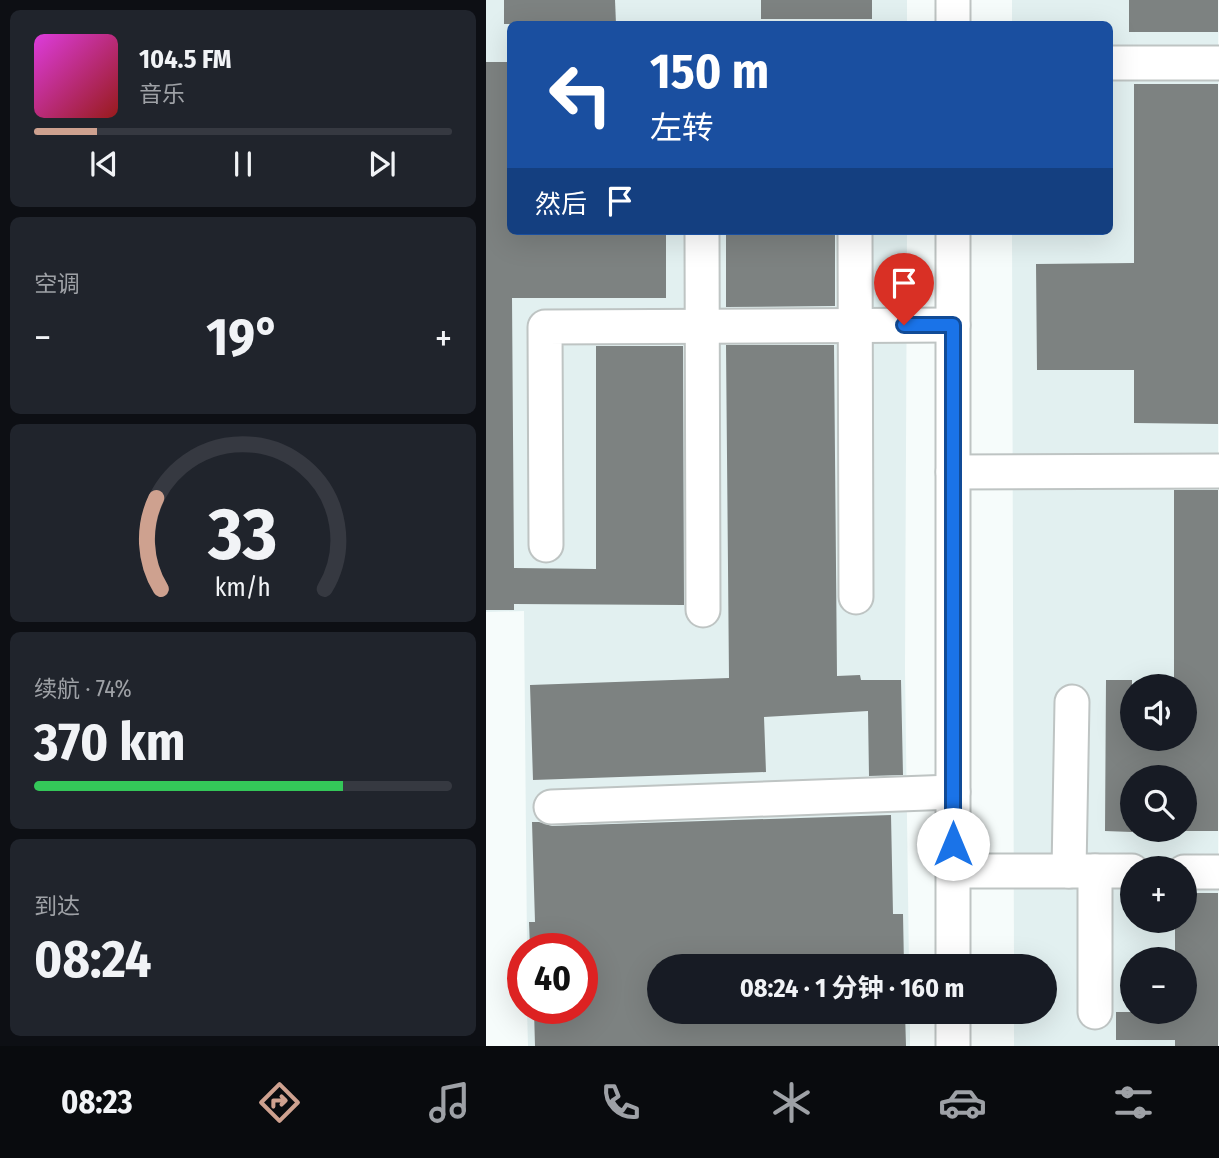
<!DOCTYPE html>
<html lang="zh">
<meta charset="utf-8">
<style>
body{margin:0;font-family:"Fira Sans Condensed","Noto Sans SC",sans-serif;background:#20242c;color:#f1f3f6;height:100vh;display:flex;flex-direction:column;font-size:26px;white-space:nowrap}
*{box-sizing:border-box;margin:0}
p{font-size:23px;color:#9ea1a6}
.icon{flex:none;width:38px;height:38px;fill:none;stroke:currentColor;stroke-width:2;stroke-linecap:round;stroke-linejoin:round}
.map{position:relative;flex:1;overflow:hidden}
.details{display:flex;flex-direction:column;gap:10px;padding:10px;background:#0d0f14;width:486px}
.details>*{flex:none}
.guide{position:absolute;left:21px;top:21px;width:606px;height:214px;border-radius:10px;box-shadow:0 7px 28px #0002;background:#1a4fa0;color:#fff;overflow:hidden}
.tools{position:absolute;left:634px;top:674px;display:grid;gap:14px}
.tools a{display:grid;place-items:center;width:77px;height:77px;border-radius:50%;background:#171b24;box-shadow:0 7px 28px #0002;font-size:35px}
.speed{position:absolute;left:21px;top:933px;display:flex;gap:14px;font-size:35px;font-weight:700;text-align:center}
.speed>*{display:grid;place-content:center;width:91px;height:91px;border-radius:50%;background:#171b24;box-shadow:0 7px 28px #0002;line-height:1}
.speed .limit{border:10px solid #d22;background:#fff;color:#111}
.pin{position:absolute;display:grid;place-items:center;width:60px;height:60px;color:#fff;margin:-72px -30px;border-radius:50% 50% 50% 0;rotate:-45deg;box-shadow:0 0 7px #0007}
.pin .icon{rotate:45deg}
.me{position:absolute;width:77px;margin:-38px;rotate:0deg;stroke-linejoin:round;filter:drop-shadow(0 0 5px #0008)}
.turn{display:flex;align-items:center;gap:24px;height:147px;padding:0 28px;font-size:32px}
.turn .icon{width:91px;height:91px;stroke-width:2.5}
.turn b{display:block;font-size:49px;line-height:60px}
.then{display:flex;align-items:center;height:66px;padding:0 28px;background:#0003;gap:14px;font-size:26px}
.big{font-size:52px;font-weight:700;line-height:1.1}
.details .widget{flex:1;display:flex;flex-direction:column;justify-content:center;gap:10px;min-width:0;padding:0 24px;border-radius:10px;background:#20242c}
.details .dial{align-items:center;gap:0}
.dial svg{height:182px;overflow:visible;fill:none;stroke:#363941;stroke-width:7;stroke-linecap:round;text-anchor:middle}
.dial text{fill:#f1f3f6;stroke:none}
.song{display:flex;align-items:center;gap:21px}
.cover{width:84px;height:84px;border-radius:10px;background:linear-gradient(135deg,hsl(300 70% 55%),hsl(0 70% 35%))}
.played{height:7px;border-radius:4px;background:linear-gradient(90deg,#cea18f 15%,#363941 15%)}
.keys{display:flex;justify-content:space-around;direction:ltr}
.heat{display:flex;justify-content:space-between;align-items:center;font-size:38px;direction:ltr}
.charge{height:10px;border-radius:5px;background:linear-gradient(90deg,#34c759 74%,#363941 0)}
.trip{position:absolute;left:161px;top:954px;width:410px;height:70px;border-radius:35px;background:#171b24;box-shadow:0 7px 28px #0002;font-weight:700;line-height:70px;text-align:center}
.dock{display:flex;height:112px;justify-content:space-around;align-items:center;background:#090b0e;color:#9ea1a6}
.dock .icon{width:49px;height:49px}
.dock .selected{color:#cea18f}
.dock b{font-size:32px;color:#f1f3f6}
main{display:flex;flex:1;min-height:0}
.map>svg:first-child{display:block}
.built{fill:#e2f0f0;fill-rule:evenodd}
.building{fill:#7d8281}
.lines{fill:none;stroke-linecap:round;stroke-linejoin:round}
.minor-casing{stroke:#bec4c3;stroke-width:37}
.minor{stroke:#fff;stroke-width:33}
.route-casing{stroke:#114b97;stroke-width:18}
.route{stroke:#1a73e8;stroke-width:12}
</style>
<main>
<section class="details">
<div class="widget">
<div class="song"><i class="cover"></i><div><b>104.5 FM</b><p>音乐</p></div></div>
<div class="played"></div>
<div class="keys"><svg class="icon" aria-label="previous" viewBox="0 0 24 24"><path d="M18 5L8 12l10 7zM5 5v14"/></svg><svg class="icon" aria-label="pause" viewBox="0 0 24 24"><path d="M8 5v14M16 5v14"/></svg><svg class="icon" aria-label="next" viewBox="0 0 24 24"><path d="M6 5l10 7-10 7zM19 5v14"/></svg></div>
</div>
<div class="widget"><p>空调</p>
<div class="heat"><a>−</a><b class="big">19°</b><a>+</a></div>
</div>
<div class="widget dial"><svg viewBox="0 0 100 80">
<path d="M14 69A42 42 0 1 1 86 69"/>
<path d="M14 69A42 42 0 0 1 12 29" stroke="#cea18f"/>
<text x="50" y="56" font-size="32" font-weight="700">33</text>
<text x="50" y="72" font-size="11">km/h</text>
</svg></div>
<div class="widget"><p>续航 · 74%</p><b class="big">370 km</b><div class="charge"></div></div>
<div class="widget"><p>到达</p><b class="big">08:24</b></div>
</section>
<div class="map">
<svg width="733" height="1046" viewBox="0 0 733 1046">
<rect width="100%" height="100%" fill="#f6fcfb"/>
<!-- built -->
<g class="built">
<polygon points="0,0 421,0 421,24 24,24 24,231 421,231 419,671 423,966 173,966 173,1012 424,1012 424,1046 42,1046 41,1008 96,1008 96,948 41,948 38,611 0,612"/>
<path d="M526,0h206v1046h-204v-34h30v-46h-30l-2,-735h97v-207h-97zM646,686h52v52h-52zM646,777h52v53h-52zM646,868h52v52h-52zM646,959h52v53h-52z"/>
</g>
<!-- building -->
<g class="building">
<polygon points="18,0 129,0 130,24 18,24"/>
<rect x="275" y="0" width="111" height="19"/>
<rect x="643" y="0" width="89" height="32"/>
<polygon points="0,62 24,62 24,231 180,231 180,298 26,298 28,568 110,569 110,346 197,346 198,605 28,604 28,610 0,610"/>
<polygon points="648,84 732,84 732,424 648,423 648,370 551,370 550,264 648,263"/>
<polygon points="240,231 349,231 349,306 240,307"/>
<polygon points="240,345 348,345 351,676 374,675 375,680 415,680 417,775 383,776 382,711 278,717 280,772 47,780 44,685 243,678"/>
<polygon points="688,490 732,490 732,831 698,831 698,777 646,777 646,832 619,831 620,680 646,680 646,738 698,738 698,686 688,686"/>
<polygon points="405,815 407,914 417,914 418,966 173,966 173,1012 419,1012 420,1046 49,1046 48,1010 96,1009 96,948 44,948 43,922 49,922 46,822 53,822 66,826"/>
<polygon points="698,893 732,893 732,1046 689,1046 689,1040 630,1040 630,1012 698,1012 698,959 689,959 689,920 698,920"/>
</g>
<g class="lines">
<!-- minor casing -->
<g class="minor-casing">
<g id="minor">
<polyline points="467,24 467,0"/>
<polyline points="623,63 733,63"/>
<polyline points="216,231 217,610"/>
<polyline points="369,231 370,597"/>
<polyline points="467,472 733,471"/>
<polyline points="60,545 59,327 467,325"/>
<polyline points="65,807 467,792"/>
<polyline points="467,871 646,871"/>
<polyline points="583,871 586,702"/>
<polyline points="698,872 733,872"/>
<polyline points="467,966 467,231"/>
<polyline points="609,1012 609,871"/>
<polyline points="467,1046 467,1012"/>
</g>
</g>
<!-- minor -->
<use href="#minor" class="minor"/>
</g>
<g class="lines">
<!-- route casing -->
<g class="route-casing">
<polyline id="route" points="418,325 467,325 467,844"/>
</g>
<!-- route -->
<use href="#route" class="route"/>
</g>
</svg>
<div class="tools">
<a><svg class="icon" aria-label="sound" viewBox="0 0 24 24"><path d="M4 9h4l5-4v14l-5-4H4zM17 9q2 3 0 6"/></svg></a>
<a><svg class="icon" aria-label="search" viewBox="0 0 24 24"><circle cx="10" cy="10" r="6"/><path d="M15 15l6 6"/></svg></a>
<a>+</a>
<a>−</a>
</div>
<div class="speed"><div class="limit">40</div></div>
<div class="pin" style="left:418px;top:325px;background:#d93025"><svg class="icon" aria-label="arrive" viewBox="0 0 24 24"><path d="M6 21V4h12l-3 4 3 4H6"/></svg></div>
<svg class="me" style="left:467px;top:844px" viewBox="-20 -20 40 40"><circle r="19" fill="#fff"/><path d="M0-13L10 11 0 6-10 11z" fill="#1a73e8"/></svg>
<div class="trip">08:24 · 1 分钟 · 160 m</div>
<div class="guide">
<div class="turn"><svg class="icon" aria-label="left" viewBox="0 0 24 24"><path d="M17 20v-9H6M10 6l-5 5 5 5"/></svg><div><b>150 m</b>左转</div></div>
<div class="then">然后<svg class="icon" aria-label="arrive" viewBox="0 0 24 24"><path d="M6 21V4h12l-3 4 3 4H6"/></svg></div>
</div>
</div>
</main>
<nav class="dock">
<b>08:23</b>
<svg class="icon selected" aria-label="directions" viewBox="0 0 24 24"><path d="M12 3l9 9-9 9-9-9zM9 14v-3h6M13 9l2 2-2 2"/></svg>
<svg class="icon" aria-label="music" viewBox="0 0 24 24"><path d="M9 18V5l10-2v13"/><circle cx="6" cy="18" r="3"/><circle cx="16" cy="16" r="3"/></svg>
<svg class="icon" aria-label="phone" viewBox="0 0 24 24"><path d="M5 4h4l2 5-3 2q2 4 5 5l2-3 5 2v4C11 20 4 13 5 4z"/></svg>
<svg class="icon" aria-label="climate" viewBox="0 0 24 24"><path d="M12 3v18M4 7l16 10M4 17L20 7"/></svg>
<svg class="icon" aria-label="car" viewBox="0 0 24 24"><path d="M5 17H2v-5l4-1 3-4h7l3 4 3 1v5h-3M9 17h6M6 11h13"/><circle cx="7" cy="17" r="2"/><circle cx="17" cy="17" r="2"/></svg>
<svg class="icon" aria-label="filters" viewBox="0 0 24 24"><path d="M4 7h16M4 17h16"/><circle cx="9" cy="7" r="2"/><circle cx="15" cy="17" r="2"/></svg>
</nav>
